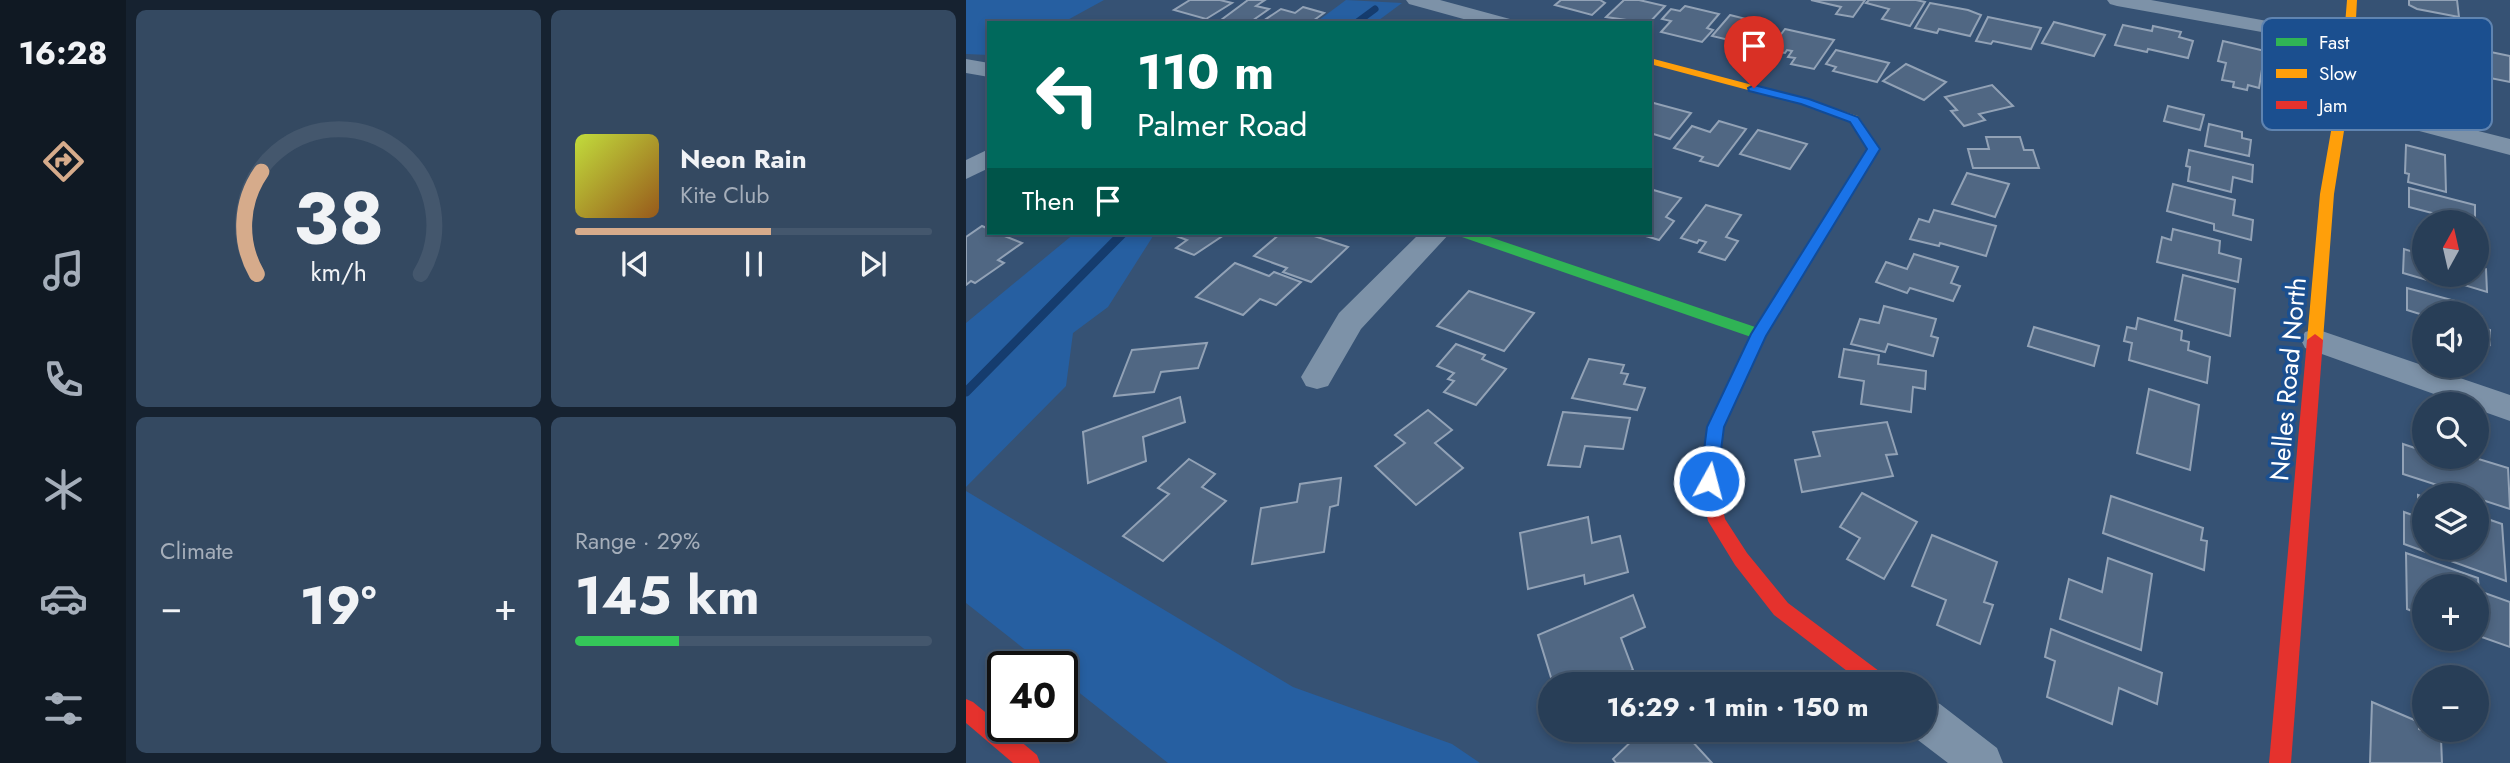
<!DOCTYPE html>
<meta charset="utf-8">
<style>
body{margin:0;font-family:Jost,sans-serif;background:#344961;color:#f1f3f6;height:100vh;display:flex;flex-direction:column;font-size:26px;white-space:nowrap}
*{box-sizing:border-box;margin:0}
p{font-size:23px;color:#a5aeba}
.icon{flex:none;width:38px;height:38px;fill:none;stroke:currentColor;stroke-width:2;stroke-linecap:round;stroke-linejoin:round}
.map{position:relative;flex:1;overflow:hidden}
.sheet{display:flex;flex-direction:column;gap:10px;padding:10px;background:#162230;width:840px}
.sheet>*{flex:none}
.hud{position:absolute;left:21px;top:21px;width:665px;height:214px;border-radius:0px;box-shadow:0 4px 10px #0003,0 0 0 2px #44576d;background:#00695c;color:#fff;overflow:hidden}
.needle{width:46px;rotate:8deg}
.fabs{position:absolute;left:1446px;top:210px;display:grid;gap:14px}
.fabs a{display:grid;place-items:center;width:77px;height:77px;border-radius:50%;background:#283e57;box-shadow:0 4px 10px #0003,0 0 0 2px #44576d;font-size:35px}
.speed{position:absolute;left:21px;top:651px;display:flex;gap:14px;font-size:35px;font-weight:700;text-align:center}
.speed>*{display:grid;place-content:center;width:91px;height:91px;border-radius:50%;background:#283e57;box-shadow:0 4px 10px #0003,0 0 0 2px #44576d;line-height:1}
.speed .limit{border:4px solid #111;border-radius:10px;background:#fff;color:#111}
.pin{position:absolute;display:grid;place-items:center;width:60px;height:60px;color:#fff;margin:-72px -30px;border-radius:50% 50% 50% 0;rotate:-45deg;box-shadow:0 0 7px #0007}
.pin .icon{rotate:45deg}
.me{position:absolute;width:77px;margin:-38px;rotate:7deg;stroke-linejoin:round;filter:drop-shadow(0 0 5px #0008)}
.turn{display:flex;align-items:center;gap:24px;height:147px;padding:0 35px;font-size:32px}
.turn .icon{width:91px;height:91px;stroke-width:2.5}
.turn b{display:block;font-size:49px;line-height:60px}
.then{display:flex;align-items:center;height:66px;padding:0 35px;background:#0003;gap:14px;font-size:26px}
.big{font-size:52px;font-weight:700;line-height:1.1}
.sheet .tile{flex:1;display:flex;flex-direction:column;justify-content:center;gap:10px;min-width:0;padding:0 24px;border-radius:10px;background:#344961}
.sheet .dial{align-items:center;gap:0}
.dial svg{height:182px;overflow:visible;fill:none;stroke:#44576d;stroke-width:7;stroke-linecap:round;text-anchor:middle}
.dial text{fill:#f1f3f6;stroke:none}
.song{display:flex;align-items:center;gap:21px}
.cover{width:84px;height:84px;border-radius:10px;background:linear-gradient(135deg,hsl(70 70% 55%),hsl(30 70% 35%))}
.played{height:7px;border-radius:4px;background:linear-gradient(90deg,#d6ab8b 55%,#44576d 55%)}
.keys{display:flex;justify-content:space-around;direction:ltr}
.heat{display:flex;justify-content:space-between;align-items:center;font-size:38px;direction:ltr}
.charge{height:10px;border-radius:5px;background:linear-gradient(90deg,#34c759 29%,#44576d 0)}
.sheet .tiles{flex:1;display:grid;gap:10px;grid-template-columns:repeat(2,1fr)}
.trip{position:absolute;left:572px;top:672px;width:399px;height:70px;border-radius:35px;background:#283e57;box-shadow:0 4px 10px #0003,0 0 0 2px #44576d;font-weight:700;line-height:70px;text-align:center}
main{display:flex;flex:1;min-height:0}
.tabs{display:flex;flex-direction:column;width:126px;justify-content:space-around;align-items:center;background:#101923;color:#a5aeba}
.tabs .icon{width:49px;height:49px}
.tabs .on{color:#d6ab8b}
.tabs b{font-size:32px;color:#f1f3f6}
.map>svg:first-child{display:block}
.green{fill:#265fa1}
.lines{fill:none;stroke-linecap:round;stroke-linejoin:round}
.stream-far1{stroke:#153c6e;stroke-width:7}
.stream{stroke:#153c6e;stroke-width:9}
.building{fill:#506783;stroke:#92a2b6;stroke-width:2}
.street{fill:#7d92a8;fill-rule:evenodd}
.fast{fill:#30b455;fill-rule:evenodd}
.slow{fill:#ff9f0a;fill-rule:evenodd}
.jam{fill:#e5322d;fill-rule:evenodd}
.route{fill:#1a73e8;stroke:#114b97;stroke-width:2}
.labels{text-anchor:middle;stroke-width:7;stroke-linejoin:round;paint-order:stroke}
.street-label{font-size:26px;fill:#fff;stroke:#1b4f8f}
.key{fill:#1b4f8f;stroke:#5f84b1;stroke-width:2}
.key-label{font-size:19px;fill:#fff}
</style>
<main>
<nav class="tabs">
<b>16:28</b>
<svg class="icon on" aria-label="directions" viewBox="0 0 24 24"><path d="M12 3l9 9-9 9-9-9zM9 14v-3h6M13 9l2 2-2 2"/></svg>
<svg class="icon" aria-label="music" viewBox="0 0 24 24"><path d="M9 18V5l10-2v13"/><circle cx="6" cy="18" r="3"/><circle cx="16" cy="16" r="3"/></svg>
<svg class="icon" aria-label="phone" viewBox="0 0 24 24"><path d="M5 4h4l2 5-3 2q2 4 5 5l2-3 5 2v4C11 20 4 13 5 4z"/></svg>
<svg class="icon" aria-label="climate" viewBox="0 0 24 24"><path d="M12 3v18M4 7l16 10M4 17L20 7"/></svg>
<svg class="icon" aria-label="car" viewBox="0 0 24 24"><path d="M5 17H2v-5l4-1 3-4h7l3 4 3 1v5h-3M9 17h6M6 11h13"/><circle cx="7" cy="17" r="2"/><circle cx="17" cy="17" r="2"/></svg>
<svg class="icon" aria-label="filters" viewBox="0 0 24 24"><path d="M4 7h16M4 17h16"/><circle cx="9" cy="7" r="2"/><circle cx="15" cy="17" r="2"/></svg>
</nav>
<section class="sheet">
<div class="tiles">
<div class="tile dial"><svg viewBox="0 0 100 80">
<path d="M14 69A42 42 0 1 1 86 69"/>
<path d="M14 69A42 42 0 0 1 16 24" stroke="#d6ab8b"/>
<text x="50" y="56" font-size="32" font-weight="700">38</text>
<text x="50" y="72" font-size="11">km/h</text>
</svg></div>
<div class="tile">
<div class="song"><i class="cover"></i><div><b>Neon Rain</b><p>Kite Club</p></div></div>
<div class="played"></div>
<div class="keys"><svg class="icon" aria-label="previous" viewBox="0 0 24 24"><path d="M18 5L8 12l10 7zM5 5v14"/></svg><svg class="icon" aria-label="pause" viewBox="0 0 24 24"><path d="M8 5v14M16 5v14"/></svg><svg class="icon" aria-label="next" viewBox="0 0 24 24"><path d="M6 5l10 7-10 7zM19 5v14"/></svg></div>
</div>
<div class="tile"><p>Climate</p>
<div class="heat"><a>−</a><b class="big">19°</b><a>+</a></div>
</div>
<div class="tile"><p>Range · 29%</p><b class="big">145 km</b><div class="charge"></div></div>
</div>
</section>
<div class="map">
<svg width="1544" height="763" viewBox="0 0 1544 763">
<rect width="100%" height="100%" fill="#365274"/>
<!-- green -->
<g class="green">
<polygon points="0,0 138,0 96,23 23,23 23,55 0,54"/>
<polygon points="380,0 436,3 409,23 349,23"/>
<polygon points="109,233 189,233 142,307 107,333 100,386 0,487 0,323"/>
<polygon points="0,491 327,687 486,744 514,763 202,763 96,679 96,667 81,667 0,603"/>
</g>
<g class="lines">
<!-- stream-far1 -->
<polyline class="stream-far1" points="390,23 409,9"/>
<!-- stream -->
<polyline class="stream" points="0,392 157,233"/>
</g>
<!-- building -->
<g class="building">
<polygon points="224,0 254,0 266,3 240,19 208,10"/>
<polygon points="282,0 299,0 290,6 303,9 283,23 255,20"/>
<polygon points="595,0 634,0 639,3 626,15 589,5"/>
<polygon points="658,0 673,0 699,6 683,23 661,23 660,20 640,17"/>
<polygon points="845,0 899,0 887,17 870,14 875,7"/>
<polygon points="903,0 950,0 959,2 944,26 916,19 923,9 900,3"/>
<polygon points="1443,0 1491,0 1493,17 1451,9 1443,5"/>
<polygon points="964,3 1002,10 1015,15 1004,36 973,29 971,33 949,28"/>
<polygon points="719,6 753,14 741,28 747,30 736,42 695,32 705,21 696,19 705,9 714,11"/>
<polygon points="337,7 358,13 344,23 294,23 315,9 329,13"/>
<polygon points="764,15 788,21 785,24 810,30 791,55 769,50 773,44 765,41 768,37 763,40 746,36"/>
<polygon points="1022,17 1075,28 1065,49 1027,41 1025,44 1010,41"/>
<polygon points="1088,22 1139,35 1128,56 1076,43"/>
<polygon points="1157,25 1186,31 1187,26 1215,32 1213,37 1227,41 1222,58 1182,49 1181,52 1149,45"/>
<polygon points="819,29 868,40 848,69 825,64 829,58 822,57 826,51 821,50 819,53 803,50"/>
<polygon points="1257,41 1299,51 1293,88 1282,85 1281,90 1267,87 1268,82 1256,80 1260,63 1252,61"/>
<polygon points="1491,45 1544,56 1544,82 1504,74 1504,69 1492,67"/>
<polygon points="870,50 923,63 911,82 867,71 870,67 860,64"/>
<polygon points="940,64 980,82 958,100 917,81"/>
<polygon points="1026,85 1047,106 1013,114 1019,120 998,126 985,111 991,110 979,97"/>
<polygon points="684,102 725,113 704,139 684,133"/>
<polygon points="1202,106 1238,115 1234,130 1198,121"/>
<polygon points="753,121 780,129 752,166 734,161 737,157 708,148 726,126 744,132"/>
<polygon points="1243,124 1276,132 1276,138 1285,140 1283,156 1239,146"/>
<polygon points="792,130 841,144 824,169 774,154"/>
<polygon points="1020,137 1054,137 1058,150 1067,150 1073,168 1007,168 1002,149 1023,149"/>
<polygon points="1440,145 1479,155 1480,192 1442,182 1443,174 1439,173"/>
<polygon points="1223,150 1287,165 1286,182 1267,177 1265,192 1222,181 1224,167 1220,166"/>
<polygon points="1001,173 1043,184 1029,217 986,204"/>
<polygon points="1207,184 1269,200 1267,215 1287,220 1285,240 1248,230 1248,224 1201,211"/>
<polygon points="1443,188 1509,205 1509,222 1470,222 1470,214 1443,207"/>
<polygon points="684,189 715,198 700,217 708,221 693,240 670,233 684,233"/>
<polygon points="740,205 775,215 760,237 772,241 759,260 733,252 740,242 733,240 731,243 715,238"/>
<polygon points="968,210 1030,226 1020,256 974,243 973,246 944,239 953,219 963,222"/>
<polygon points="16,226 23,229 23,233 31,233 56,243 32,260 38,263 9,283 5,281 0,285 0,237"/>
<polygon points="1207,229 1254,241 1253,253 1275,259 1272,282 1191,262 1196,237 1205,240"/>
<polygon points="202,233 261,233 228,255 210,248 221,240"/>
<polygon points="315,233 339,233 382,247 345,282 317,272 321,268 288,256"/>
<polygon points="1455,241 1458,242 1458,275 1510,275 1510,256 1515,258 1515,268 1520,269 1521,292 1485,281 1485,287 1437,273 1438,249 1454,254"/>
<polygon points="948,254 992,267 985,283 994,286 987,301 944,288 941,293 910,282 920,262 941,269"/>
<polygon points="269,263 303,276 308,272 335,282 310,305 294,299 277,315 230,297"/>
<polygon points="1217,275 1269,289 1264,336 1209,320"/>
<polygon points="1441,288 1493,302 1493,309 1508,313 1458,313 1458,337 1454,336 1454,314 1441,310"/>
<polygon points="503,291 568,313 538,351 471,326"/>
<polygon points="918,306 970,319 965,336 972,338 967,356 922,344 919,352 885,344 894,319 913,323"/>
<polygon points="1510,314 1516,316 1517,328 1524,330 1524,345 1517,343 1518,355 1510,352"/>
<polygon points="1172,318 1216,331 1215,340 1223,342 1222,350 1244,357 1241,383 1163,360 1166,343 1158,341 1161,327 1170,329"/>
<polygon points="1068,327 1133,346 1128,366 1062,346"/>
<polygon points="241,343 232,368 195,372 188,392 148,396 166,350"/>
<polygon points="490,344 519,355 516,359 540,369 510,405 478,392 488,381 482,379 488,373 471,366"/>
<polygon points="878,349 913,355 912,364 960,371 959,389 947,387 945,412 895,404 898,381 873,377"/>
<polygon points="623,359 658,365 655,373 662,374 658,384 679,388 671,410 606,398"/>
<polygon points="1183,389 1233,405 1224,470 1171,453"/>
<polygon points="214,397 219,422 177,437 180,461 122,483 117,432"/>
<polygon points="462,410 486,430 469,443 497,468 450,505 409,466 439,443 429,435"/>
<polygon points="597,412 664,418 657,449 619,446 614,467 582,465"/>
<polygon points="921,422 931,454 920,455 927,476 836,492 829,460 854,456 847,432"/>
<polygon points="1437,444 1458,451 1458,457 1506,457 1542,468 1544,509 1510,498 1510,495 1502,495 1437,474"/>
<polygon points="223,459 249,474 236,487 260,501 197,561 157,536 203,494 192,488"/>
<polygon points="375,478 372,505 364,507 358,552 286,564 295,508 331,502 334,484"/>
<polygon points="896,493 951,522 918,579 881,559 894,538 874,527"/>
<polygon points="1452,495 1458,497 1458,548 1510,548 1510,515 1536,524 1540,581 1438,544 1438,512 1452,517"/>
<polygon points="1145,496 1237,528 1235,540 1241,541 1238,570 1137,533"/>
<polygon points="622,517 626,543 654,536 662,572 619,584 618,575 562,589 554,533"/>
<polygon points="966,535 1031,562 1018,602 1027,605 1014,644 971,625 980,600 946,586"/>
<polygon points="1440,553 1512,578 1513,591 1544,602 1544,647 1510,635 1510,586 1458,586 1458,616 1441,609"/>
<polygon points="1142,558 1186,574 1175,650 1094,619 1103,579 1136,592"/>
<polygon points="667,595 679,627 655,638 667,670 635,684 587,684 572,635"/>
<polygon points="1085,629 1196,673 1191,704 1153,688 1146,724 1081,697 1089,661 1079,657"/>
<polygon points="1406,702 1453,722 1453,729 1475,738 1476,763 1404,763"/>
<polygon points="677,730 732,730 724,739 746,763 650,763 647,759"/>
</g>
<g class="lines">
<!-- street -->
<g class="street">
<polygon points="440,0 474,0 544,19 547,23 512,23 443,4"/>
<polygon points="1141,0 1185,0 1385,36 1393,37 1396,42 1393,47 1385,48 1151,6 1144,4"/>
<polygon points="0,59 23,63 23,77 0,73"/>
<polygon points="1378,97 1544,139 1544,155 1370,109 1366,104 1370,99"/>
<polygon points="23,149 23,168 0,179 0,160"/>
<polygon points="454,233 484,233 395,329 362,386 351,389 340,386 335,377 373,313"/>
<polygon points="1350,329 1544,395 1544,421 1510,409 1510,404 1496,404 1339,348 1335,340 1339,332"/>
<polygon points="959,698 974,704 1031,748 1037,763 982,763 944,734 943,730 959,730"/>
</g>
<!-- fast -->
<polygon class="fast" points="491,233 512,233 798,330 801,334 793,340 788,338 493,236"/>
<!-- slow -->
<g class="slow">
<polygon points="1381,0 1391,0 1387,74 1368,194 1357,340 1349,346 1341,340 1354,194 1375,74"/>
<polygon points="684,58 843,100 892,116 914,149 837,275 832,276 825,271 902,149 884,121 835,104 684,64"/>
</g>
<!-- jam -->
<g class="jam">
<polygon points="832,266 839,271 800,336 757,427 751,481 759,519 781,553 822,603 921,677 924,684 898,684 808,615 769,565 742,521 733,481 741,427 785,334 827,267"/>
<polygon points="1349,334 1357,340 1325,763 1303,763 1341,340"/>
<polygon points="0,699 7,702 71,755 74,763 47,763 0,723"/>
</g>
</g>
<!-- route -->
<polygon class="route" points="788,85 843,99 892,117 914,149 800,336 758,427 751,481 749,486 743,488 736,486 734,481 741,427 785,334 901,149 884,122 835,104 783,91 782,88"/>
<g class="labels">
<!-- street labels -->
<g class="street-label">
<text transform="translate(1322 379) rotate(-85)" y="9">Nelles Road North</text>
</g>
</g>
<!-- legend -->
<rect x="1296" y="18" width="230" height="112" rx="10" class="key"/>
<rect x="1310" y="38" width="31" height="8" fill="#30b455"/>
<rect x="1310" y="69" width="31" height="9" fill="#ff9f0a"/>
<rect x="1310" y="101" width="31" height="8" fill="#e5322d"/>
<g class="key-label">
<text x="1353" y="49">Fast</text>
<text x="1353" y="80">Slow</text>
<text x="1353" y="112">Jam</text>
</g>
</svg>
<div class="fabs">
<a><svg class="needle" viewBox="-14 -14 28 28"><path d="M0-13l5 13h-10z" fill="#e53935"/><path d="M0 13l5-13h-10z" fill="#a5aeba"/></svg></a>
<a><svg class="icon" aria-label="sound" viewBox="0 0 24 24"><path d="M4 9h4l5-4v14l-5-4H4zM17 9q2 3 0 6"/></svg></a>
<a><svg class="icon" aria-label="search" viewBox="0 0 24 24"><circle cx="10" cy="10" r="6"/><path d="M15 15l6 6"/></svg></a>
<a><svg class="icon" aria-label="layers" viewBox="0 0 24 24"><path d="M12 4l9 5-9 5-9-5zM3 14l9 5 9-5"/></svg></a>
<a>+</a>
<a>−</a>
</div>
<div class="speed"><div class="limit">40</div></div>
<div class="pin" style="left:788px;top:88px;background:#d93025"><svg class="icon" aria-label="arrive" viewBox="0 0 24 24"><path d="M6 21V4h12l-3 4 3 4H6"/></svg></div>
<svg class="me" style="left:743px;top:481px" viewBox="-20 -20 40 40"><circle r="17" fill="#1a73e8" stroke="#fff" stroke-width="3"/><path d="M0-11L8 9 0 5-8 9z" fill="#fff"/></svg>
<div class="trip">16:29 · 1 min · 150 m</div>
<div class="hud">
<div class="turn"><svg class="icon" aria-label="left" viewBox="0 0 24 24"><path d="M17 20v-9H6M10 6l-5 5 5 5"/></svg><div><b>110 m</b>Palmer Road</div></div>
<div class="then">Then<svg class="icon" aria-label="arrive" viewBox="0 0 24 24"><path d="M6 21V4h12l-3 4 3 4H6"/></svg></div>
</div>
</div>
</main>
